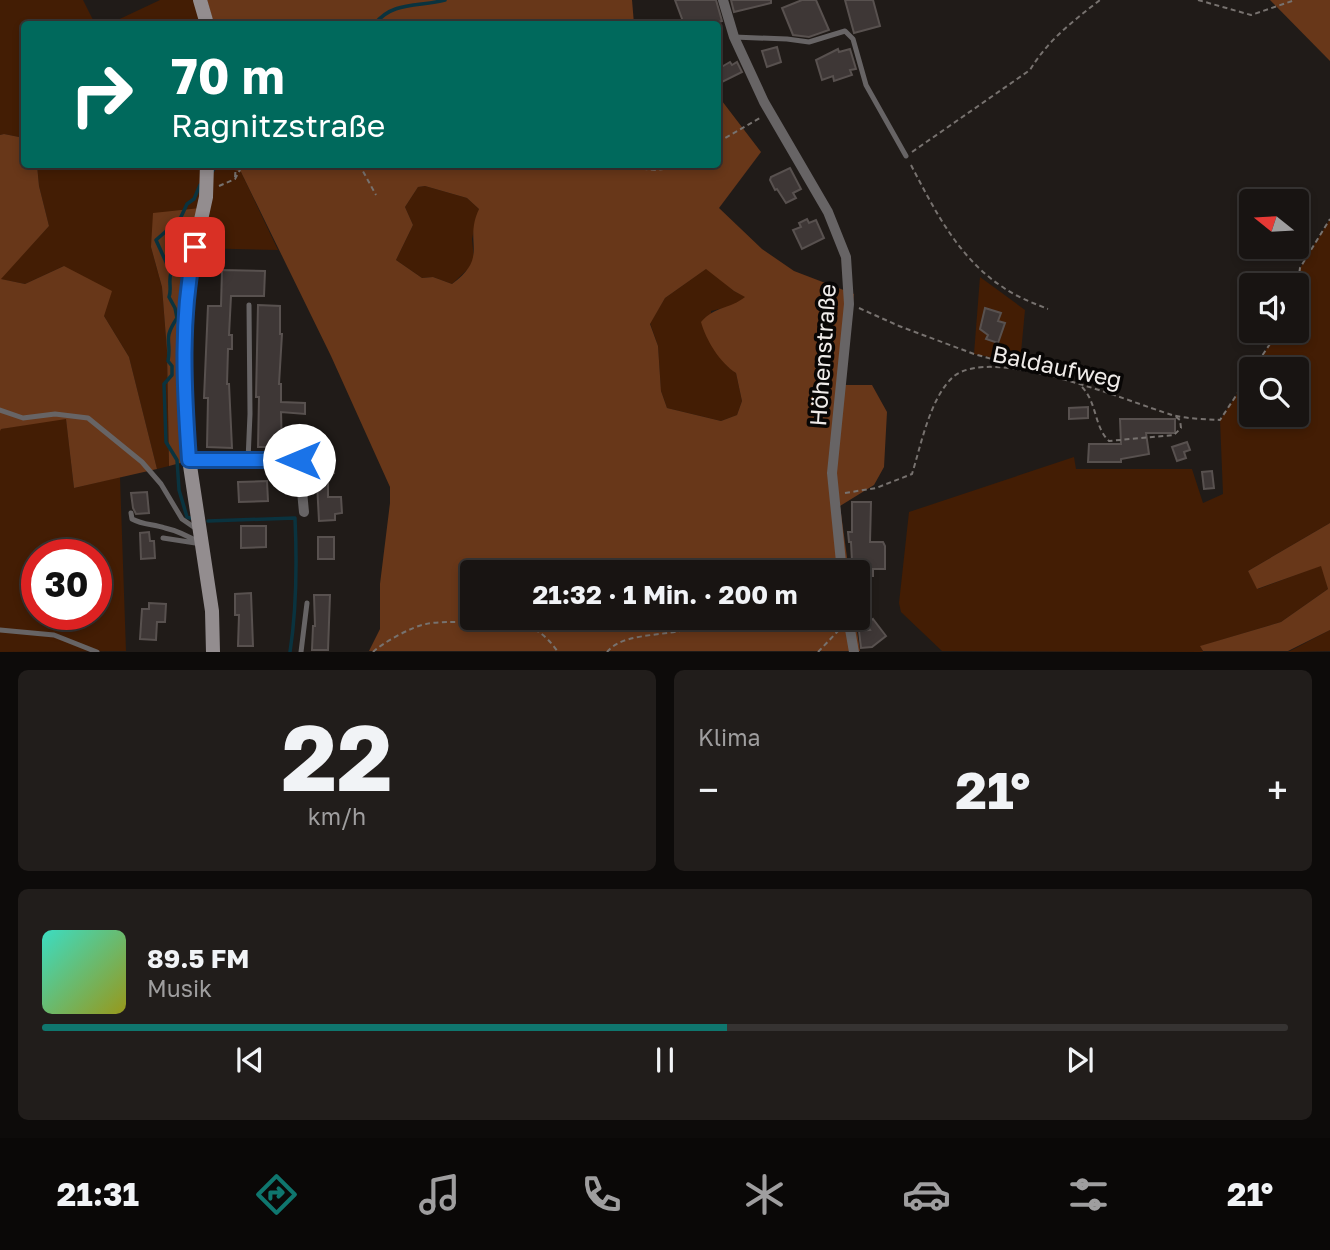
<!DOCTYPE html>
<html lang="de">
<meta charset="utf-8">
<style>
body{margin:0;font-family:"Golos Text",sans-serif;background:#211d1b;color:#f1f3f6;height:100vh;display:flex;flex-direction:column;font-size:26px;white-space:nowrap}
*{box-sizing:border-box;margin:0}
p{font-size:23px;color:#9f9e9f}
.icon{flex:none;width:38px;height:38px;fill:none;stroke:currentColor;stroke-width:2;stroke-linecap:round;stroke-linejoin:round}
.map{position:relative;height:652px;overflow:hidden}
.drawer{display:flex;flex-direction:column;gap:18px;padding:18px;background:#0d0b0a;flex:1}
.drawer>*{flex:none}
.hud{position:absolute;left:21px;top:21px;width:700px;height:147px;border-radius:7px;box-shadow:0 4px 10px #0003,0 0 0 2px #363332;background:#00695c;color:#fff;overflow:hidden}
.needle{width:46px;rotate:288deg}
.controls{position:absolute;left:1239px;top:189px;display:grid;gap:14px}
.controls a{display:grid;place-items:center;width:70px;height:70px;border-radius:7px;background:#181412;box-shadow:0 4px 10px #0003,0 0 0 2px #363332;font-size:35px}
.speed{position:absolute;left:21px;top:539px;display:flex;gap:14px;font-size:35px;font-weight:700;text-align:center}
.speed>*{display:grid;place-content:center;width:91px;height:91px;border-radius:50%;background:#181412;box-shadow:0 4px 10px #0003,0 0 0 2px #363332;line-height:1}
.speed .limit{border:10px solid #d22;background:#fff;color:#111}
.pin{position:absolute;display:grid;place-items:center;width:60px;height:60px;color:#fff;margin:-30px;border-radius:14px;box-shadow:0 4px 10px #0006}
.me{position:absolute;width:77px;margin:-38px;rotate:270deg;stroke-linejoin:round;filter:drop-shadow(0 0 5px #0008)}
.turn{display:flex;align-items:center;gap:24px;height:147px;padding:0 35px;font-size:32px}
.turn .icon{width:91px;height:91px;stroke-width:2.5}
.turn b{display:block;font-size:49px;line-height:60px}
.big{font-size:52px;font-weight:700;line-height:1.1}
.drawer .card{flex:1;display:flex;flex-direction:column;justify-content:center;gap:10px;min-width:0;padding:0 24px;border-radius:10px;background:#211d1b}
.drawer .dial{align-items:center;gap:0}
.dial b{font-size:91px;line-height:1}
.song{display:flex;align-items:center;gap:21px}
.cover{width:84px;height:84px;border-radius:10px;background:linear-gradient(135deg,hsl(170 70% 55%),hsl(60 70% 35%))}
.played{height:7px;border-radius:4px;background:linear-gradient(90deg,#0f766e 55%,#363332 55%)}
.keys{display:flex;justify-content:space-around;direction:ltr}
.heat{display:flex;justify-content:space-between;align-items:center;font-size:38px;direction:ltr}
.drawer .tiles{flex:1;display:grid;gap:18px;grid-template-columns:1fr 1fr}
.card:last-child{grid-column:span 2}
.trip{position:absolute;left:460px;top:560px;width:410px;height:70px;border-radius:7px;background:#181412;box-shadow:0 4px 10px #0003,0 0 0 2px #363332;font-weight:700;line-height:70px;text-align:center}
.tab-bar{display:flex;height:112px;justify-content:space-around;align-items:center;background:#0a0807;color:#9f9e9f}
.tab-bar .icon{width:49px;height:49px}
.tab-bar .selected{color:#0f766e}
.tab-bar b{font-size:32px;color:#f1f3f6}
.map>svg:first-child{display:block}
.green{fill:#431d04;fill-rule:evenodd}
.forest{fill:#683719;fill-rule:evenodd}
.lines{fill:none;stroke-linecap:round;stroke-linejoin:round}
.stream{stroke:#0a333f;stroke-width:3.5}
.building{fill:#3e3736;stroke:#58514f;stroke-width:2}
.path{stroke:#77726f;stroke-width:2;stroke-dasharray:5 3.5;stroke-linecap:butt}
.lane{stroke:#676465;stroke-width:5}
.street{stroke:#676465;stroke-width:10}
.secondary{stroke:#938d8f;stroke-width:14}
.route-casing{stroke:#114b97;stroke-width:18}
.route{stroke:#1a73e8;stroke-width:12}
.labels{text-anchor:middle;stroke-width:7;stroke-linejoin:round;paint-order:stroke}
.street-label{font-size:23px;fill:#efebe9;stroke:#080605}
</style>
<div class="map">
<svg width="1330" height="652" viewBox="0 0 1330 652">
<rect width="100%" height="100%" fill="#201b18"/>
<!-- green -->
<g class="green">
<polygon points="0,0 83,0 95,24 24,24 24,138 4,134 0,135"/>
<polygon points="160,0 207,0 214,24 109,24"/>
<polygon points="214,164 241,172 278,250 151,247 162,287 167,351 169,466 157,469 129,357 104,316 64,266 25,284 0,279 49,226 39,186 37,165"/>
<polygon points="425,186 467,198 479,209 472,239 474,259 469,268 452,284 433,277 422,278 396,260 413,225 405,207 418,187"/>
<polygon points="1330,219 1330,523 1248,571 1258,589 1322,565 1328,589 1281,622 1201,646 1203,652 942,651 901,612 899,603 909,512 1074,457 1076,469 1192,469 1203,503 1223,494 1220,420 1251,373 1251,415 1297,415 1297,369 1253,369 1270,344 1283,331 1297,331 1297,289 1300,268"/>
<path d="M707,268l27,23 12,6 -14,9 -21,5c3,25 2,47 25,62l6,28 -5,14 -16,6 -54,-13 -6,-17 -3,-45 -8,-23 15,-25z"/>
<polygon points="980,277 1025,310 1020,363 974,354"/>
<path d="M66,418l8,70 46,-11 6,174 -126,1v-223zM37,555h59v59h-59z"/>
<polygon points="1330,630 1330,651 1288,652"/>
</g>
<!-- forest -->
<g class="forest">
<polygon points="207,0 632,0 634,24 214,24"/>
<polygon points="1270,0 1330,0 1330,61"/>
<path d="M718,100l4,1 39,51 -42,56 43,41 32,22 60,23 -13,91h31l15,27 -3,55 -10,18 -34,21 9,66h-377v46h383l5,33h-491l11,-22v-45l10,-81v-16l-59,-131 -90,-184 -27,-8h504zM425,186l42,12 12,11c-16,34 11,47 -27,75l-19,-7 -11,1 -26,-18 17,-35 -8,-18 13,-20zM706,269l28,22 11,6c-15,12 -30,9 -44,25 5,18 19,41 35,51l6,28 -5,14 -16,6 -54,-13 -6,-17 -3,-45 -8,-22 15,-26z"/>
<polygon points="4,134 24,138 24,164 37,165 39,186 49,226 1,279 25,284 64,266 112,291 104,316 129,357 157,469 74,488 66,419 1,429 0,431 0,135"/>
<path d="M210,207c-13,54 -20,109 -21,165 -1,29 4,58 6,87l-26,7 -2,-115 -5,-64 -11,-40 2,-34z"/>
<polygon points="1330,523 1330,630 1288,651 1203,651 1200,646 1281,622 1328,589 1321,566 1257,589 1248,571"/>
</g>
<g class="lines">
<!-- stream -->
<g class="stream">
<path d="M375,24c17,-23 45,-17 70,-24"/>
<polyline points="212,172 215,167 223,164"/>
<path d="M190,518l-3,-1 -8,-27 -2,-30 -11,-18 -2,-58 8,-9v-9l-4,-5c4,-22 -6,-20 9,-43l-2,-10 -6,-11c3,-8 -1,-16 2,-24l-15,-33 24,-21 7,-15 7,-5 6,-14"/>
<path d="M208,521l87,-3c2,45 2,89 -5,134"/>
</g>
</g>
<!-- building -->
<g class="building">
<polygon points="675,0 716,0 722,21 713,24 684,24"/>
<polygon points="731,0 771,0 771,3 734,12"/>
<polygon points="802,0 816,0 829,30 809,37 793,35 782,8"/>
<polygon points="845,0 873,0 880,26 854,33"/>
<polygon points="777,47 781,62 767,67 762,51"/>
<polygon points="838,49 839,52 850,49 856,69 850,70 852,75 834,81 833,76 822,80 816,60"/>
<polygon points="730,62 732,65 737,62 742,72 718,84 718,69"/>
<polygon points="790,168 801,189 793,193 796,198 786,203 777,189 775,190 770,180 771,177"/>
<polygon points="807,219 809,223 816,220 824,238 802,249 793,230 801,227 799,223"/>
<polygon points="222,270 265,271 264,296 231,296 229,335 232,335 232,349 228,349 227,384 229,384 232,448 207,447 208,398 204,398 208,306 221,306"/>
<polygon points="258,305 280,306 280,334 282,334 279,384 281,384 281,402 305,403 305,414 281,412 282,447 258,447 259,397 256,397"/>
<polygon points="985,308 1001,313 998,321 1005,323 998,343 986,339 988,335 980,329"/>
<polygon points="1088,407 1088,418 1069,419 1069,408"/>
<polygon points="1120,419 1175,419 1175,433 1146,433 1149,454 1121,459 1121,462 1088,462 1089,444 1121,444"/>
<polygon points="1187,442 1190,450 1184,452 1186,458 1177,461 1172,447"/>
<polygon points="309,459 323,459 323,463 333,463 334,473 328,473 328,497 341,497 342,513 335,514 335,520 319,521 317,483 310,483"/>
<polygon points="1212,471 1214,488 1204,489 1202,472"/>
<polygon points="267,481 268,501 239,502 238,482"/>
<polygon points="147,492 149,513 136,514 133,508 131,493"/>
<polygon points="852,502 871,502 870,542 883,542 885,546 885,569 873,569 873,576 862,576 861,561 852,561 851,542 849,542 848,532 852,532"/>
<polygon points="241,526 266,526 266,547 241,548"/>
<polygon points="149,532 150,541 154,541 155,558 141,559 140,533"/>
<rect x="318" y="537" width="16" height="22"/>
<polygon points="251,593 253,646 238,646 239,615 235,615 235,594"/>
<polygon points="314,595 330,595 328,650 312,650 313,626 315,626"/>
<polygon points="149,603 166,604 165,622 157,622 156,640 140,639 142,609 149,609"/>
<polygon points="873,619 886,636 872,647 861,648 859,631 870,630 866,624"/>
</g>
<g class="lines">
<!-- path -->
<g class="path">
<polyline points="1198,0 1251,15 1295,0"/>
<polyline points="718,142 760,118"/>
<path d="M912,152l118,-82c18,-30 43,-49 70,-70"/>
<polyline points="359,164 376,195"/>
<path d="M626,164c17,6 36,9 52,0"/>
<path d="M911,165c24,46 48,94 93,123 13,9 29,15 44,21"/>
<polyline points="235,177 236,164"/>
<polyline points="219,186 235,179 243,164"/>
<polyline points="1297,289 1300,268 1330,219"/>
<polyline points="859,308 899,326 974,354 1052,376"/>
<polyline points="1253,369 1270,344 1283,331"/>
<path d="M1082,387c15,15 12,40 27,54l65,-6 7,-7 -1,-8 -4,-3"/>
<path d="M845,493l31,-5 36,-14c9,-29 18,-76 41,-97 38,-33 174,24 219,38 15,4 33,4 48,5l31,-47"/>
<polyline points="821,572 830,569"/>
<path d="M373,652c9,-9 40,-26 53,-28 14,-4 91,-2 104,3 12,5 21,15 28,25"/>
<path d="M607,652c20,-25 79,-11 104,-34"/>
<polyline points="818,652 838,631"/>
</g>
<!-- lane -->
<g class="lane">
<polyline points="734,37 787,39 809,42 845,31 853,39 866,85 906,156"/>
<polyline points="0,410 23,418 55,414 88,418 142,462 161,484 182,519 198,530"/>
<polyline points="248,460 250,414 249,305"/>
<path d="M131,513l1,6c11,6 21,5 33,9 14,3 25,9 37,16l-39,-6"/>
<polyline points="0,630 54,635 97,652"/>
<polyline points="301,652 307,603"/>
</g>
<!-- street -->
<g class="street">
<polyline points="723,0 734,37 764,102 828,212 846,257 849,304 832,473 842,572"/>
<polyline points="189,459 299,460 304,512"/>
<polyline points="848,618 854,652"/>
</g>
<!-- secondary -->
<g class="secondary">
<polyline points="200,0 207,24"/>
<polyline points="207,164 206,197 190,270 184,362 189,459 212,611 213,652"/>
</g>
</g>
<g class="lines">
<!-- route casing -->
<g class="route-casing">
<path id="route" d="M195,247c-15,69 -11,142 -6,213h110"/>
</g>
<!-- route -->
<use href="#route" class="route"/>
</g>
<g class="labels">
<!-- street labels -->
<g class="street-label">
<text transform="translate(823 355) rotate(-86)" y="8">Höhenstraße</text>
<text transform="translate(1057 367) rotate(12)" y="8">Baldaufweg</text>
</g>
</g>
</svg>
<div class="controls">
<a><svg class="needle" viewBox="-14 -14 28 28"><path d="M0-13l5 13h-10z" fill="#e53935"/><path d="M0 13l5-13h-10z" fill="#9f9e9f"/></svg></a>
<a><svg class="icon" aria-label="sound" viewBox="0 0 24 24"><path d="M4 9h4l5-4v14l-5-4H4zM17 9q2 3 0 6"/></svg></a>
<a><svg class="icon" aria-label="search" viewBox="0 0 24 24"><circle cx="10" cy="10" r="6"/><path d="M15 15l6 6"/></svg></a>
</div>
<div class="speed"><div class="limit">30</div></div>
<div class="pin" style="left:195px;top:247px;background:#d93025"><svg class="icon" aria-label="arrive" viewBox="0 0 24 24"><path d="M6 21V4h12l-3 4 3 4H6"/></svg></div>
<svg class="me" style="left:299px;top:460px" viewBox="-20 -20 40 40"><circle r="19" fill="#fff"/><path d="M0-13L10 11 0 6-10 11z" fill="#1a73e8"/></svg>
<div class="trip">21:32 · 1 Min. · 200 m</div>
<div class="hud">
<div class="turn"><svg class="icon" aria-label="right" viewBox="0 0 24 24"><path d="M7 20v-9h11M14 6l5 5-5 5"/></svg><div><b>70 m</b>Ragnitzstraße</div></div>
</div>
</div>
<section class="drawer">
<div class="tiles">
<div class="card dial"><b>22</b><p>km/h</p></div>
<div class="card"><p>Klima</p>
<div class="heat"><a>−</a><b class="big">21°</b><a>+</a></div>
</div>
<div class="card">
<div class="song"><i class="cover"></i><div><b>89.5 FM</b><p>Musik</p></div></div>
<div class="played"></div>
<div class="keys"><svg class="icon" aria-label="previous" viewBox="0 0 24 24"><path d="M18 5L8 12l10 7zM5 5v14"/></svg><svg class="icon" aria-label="pause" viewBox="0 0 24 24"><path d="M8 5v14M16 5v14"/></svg><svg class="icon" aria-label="next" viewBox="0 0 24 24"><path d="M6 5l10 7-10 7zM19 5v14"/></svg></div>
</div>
</div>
</section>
<nav class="tab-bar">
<b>21:31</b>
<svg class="icon selected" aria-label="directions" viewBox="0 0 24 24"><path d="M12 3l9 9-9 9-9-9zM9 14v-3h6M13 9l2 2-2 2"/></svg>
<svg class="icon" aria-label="music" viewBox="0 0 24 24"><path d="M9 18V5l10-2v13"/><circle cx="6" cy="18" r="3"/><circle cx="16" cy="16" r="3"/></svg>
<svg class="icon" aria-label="phone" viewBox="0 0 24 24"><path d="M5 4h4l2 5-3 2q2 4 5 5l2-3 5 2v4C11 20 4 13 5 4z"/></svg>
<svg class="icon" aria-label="climate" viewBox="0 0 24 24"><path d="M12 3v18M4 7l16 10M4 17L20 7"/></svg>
<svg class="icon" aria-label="car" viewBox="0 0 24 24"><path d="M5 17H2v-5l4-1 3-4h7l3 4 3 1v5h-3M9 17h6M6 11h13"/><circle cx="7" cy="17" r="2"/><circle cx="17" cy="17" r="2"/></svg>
<svg class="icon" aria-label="filters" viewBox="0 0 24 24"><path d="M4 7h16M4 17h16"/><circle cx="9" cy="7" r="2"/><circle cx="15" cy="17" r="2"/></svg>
<b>21°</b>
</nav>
